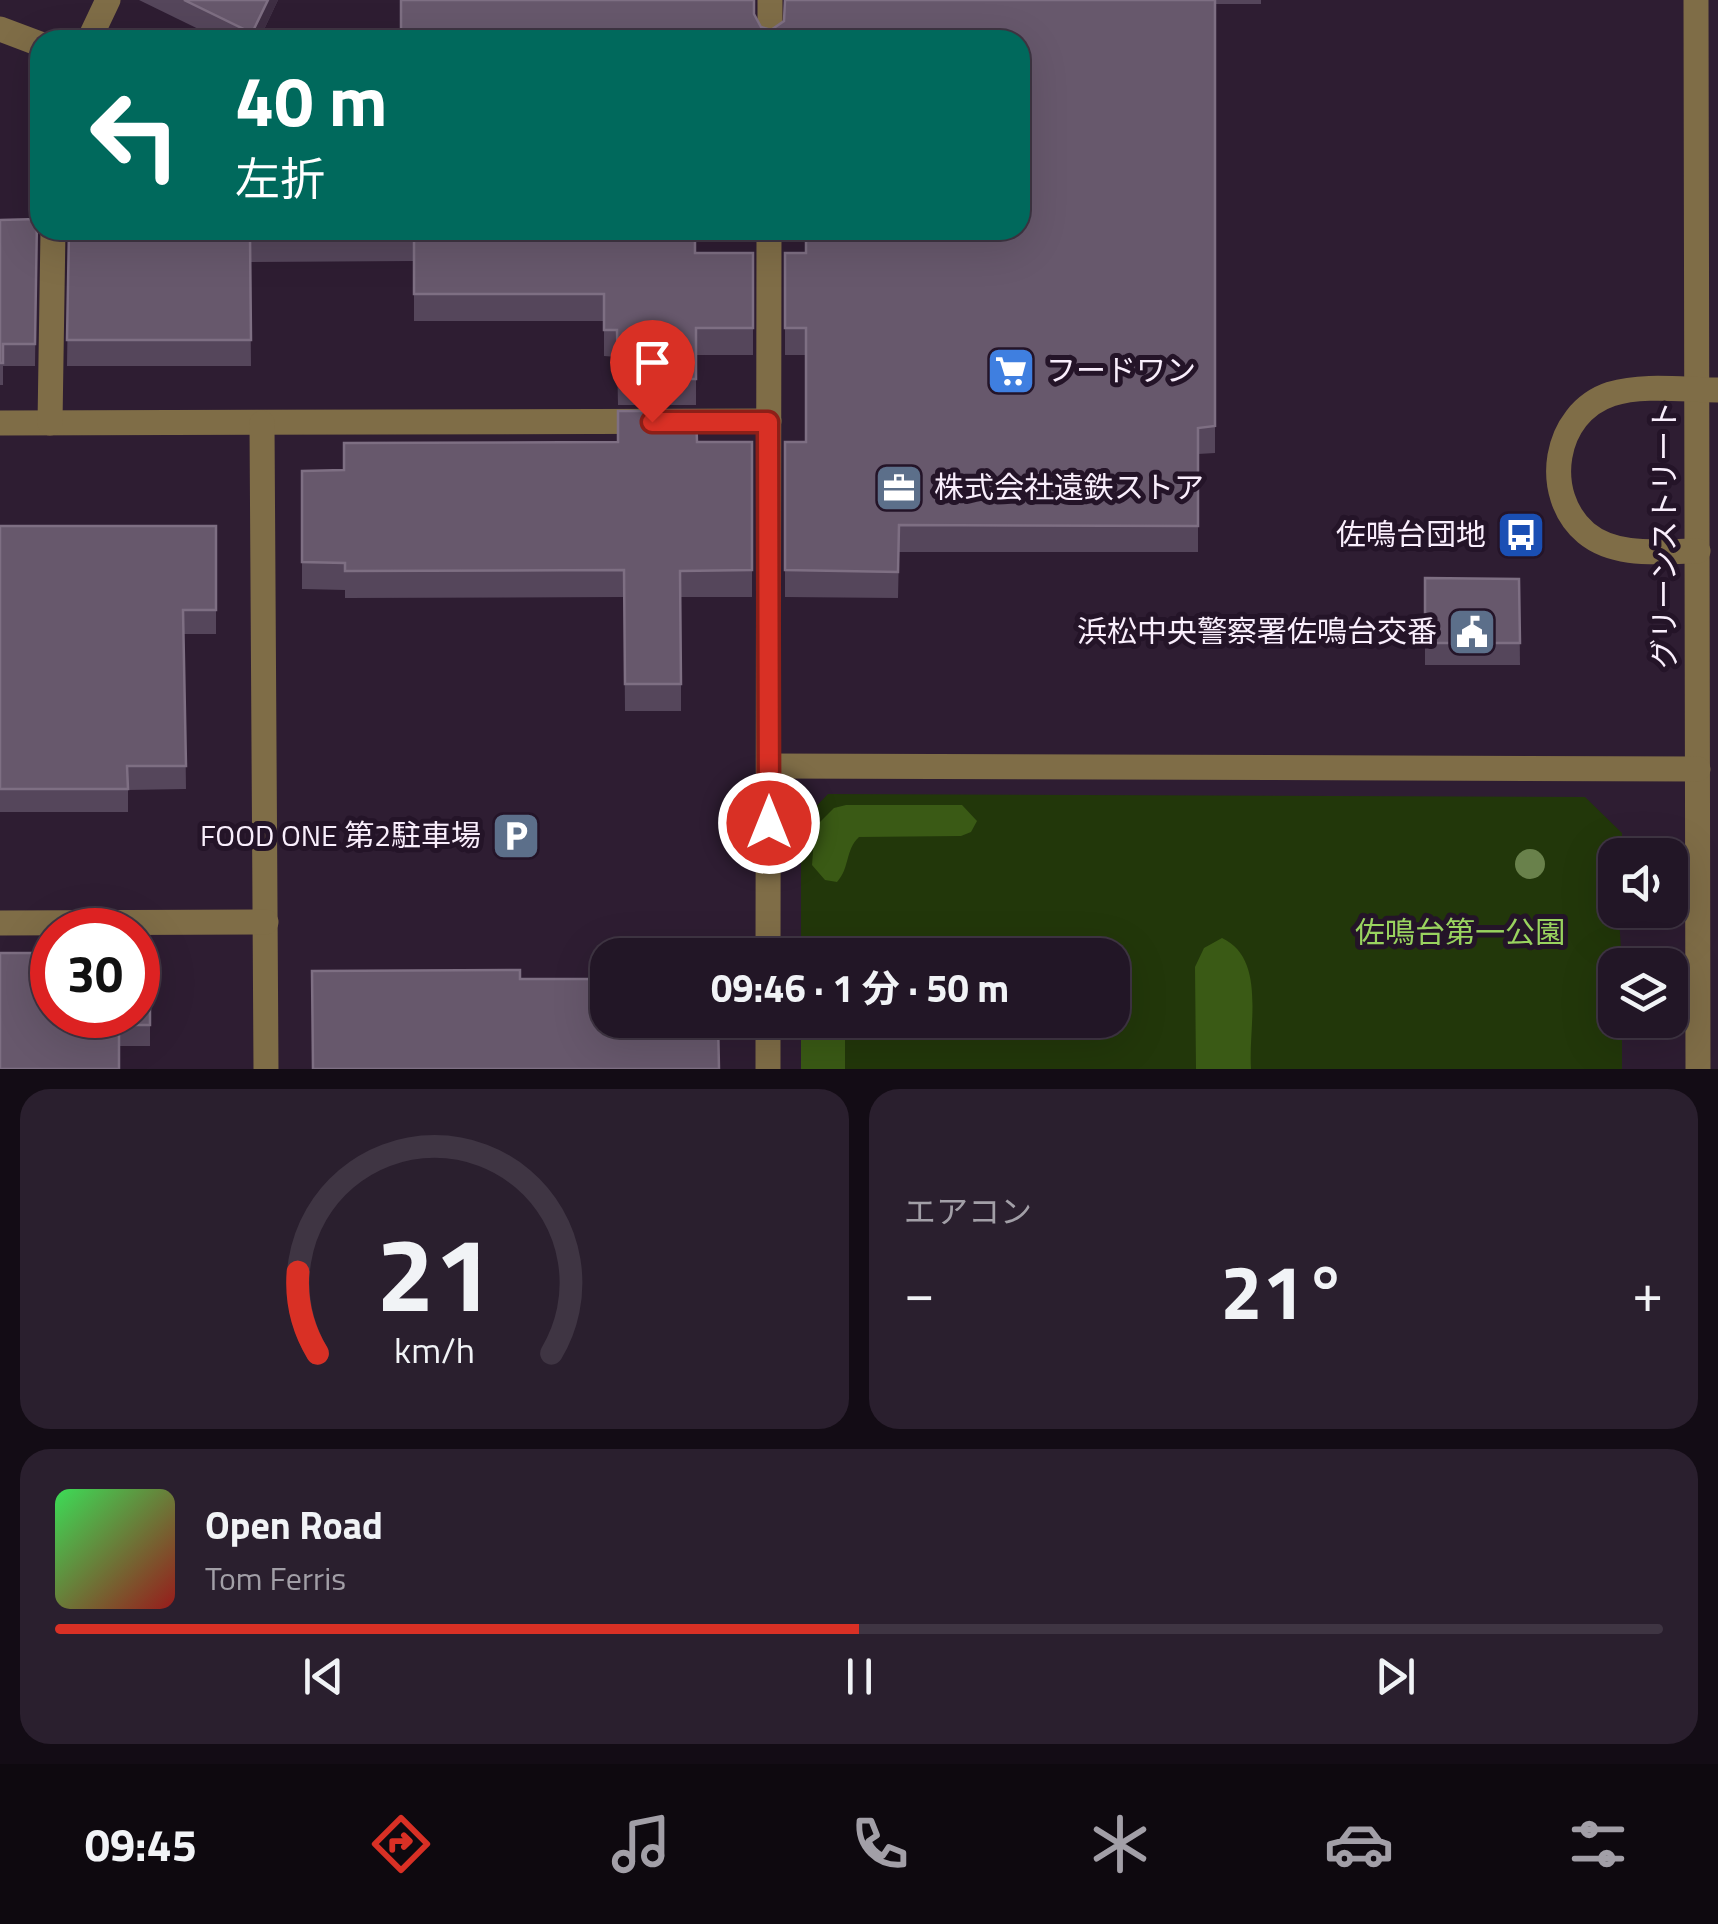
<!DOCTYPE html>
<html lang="ja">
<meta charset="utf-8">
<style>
body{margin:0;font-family:"Titillium Web","Noto Sans JP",sans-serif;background:#2a1f2e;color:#f1f3f6;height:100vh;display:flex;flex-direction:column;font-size:38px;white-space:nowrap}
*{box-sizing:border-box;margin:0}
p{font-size:32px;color:#a29fa7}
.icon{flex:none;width:55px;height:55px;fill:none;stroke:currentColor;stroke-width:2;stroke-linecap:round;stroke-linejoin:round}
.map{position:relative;height:1069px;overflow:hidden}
.panel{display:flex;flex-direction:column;gap:20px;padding:20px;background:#130c15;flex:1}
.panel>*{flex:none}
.top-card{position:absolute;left:30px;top:30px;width:1000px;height:210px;border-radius:30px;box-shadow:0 10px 40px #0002,0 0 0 2px #3f3543;background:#00695c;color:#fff;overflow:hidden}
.buttons{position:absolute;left:1598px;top:838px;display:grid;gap:20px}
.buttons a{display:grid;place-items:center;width:90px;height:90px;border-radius:20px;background:#221626;box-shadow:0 10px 40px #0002,0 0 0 2px #3f3543;font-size:50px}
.speed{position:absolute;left:30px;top:908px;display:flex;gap:20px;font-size:50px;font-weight:700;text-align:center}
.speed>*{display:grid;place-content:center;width:130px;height:130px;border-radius:50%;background:#221626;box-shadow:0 10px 40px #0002,0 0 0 2px #3f3543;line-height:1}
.speed .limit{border:15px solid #d22;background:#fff;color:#111}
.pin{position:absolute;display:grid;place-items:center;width:85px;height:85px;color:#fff;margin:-102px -42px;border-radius:50% 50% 50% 0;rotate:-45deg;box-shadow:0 0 10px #0007}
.pin .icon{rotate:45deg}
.me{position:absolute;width:110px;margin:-55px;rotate:0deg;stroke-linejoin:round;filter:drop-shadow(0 0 8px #0008)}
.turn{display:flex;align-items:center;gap:35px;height:210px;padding:0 40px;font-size:45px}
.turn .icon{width:130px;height:130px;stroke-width:2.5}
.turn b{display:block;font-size:70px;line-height:85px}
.big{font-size:75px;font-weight:700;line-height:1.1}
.panel .tile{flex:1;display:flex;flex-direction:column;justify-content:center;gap:15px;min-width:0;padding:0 35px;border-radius:30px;background:#2a1f2e}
.panel .dial{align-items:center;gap:0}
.dial svg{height:260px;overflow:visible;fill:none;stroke:#3f3543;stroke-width:7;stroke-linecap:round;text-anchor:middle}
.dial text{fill:#f1f3f6;stroke:none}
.song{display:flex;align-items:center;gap:30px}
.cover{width:120px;height:120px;border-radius:15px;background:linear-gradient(135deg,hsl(130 70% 55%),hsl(0 70% 35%))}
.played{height:10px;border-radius:5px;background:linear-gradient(90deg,#d93025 50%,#3f3543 50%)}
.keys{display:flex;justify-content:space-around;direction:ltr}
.heat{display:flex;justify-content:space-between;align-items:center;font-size:55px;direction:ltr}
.panel .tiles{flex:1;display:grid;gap:20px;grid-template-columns:1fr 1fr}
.tile:last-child{grid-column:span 2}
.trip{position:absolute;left:590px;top:938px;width:540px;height:100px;border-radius:30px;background:#221626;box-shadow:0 10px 40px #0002,0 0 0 2px #3f3543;font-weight:700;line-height:100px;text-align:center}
.menu{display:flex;height:160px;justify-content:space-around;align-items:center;background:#0e090f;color:#a29fa7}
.menu .icon{width:70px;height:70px}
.menu .current{color:#d93025}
.menu b{font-size:45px;color:#f1f3f6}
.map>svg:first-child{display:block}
.green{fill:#22370a}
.forest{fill:#3a5a15}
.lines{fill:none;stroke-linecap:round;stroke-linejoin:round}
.minor{stroke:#7f6d47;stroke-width:25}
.tree{fill:#69814b}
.wall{fill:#55465b}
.shaded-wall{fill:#3e2e43}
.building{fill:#67586c;stroke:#7e6f83;stroke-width:2.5}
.route-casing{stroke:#8d1f18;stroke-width:25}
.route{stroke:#d93025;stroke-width:18}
.labels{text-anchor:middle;stroke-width:10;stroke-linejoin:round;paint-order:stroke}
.poi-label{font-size:30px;fill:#f9eefc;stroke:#241428;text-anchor:end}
.street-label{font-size:30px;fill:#f9eefc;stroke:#241428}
.park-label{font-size:30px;fill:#99d35f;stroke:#241428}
</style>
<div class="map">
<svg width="1718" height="1069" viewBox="0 0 1718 1069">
<rect width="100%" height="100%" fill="#2e1d32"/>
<!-- green -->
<polygon class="green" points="828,794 1585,797 1622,833 1622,855 1615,855 1622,965 1615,965 1615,1020 1622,1020 1622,1069 801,1069 801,1020 1112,1020 1112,955 801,955 801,822"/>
<!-- forest -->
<g class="forest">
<path d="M846,805h116l15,16 -6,11 -10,4 -102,1c-14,13 -9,31 -22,45l-12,-2 -13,-15 3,-38 19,-19z"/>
<path d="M1222,938c45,21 26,88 29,131h-55l-1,-102 9,-19z"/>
<rect x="801" y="1020" width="44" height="49"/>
</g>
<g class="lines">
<!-- minor -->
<g class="minor">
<polyline points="1696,0 1698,1069"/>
<polyline points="0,29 40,44"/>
<polyline points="89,40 108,0"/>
<polyline points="770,40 770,0"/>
<polyline points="0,423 769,421"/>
<polyline points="50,423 53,230"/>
<polyline points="262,423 266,1069"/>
<path d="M1698,551c-36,0 -82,7 -112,-18 -45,-38 -33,-120 25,-139 33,-10 73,-4 107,-4"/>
<polyline points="769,766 1698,769"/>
<polyline points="0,923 266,922"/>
<polyline points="768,955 769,230"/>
<polyline points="768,1069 768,1020"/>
</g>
</g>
<!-- trees -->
<circle class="tree" cx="1530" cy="864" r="15"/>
<!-- wall -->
<g class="wall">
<polygon points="139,0 278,0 259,40 221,40"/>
<polygon points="785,0 1261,0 1261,4 1215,4 1215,453 1198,454 1198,552 899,552 898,598 785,597 785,442 806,442 806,355 785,355 785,253 806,253 1020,40 401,40 754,14 761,27 771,30 784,21"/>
<polygon points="37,219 35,366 3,366 3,385 0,385 0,220"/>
<polygon points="69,230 686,230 695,253 753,253 753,355 696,355 696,405 618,405 617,357 604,356 604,321 414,321 414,261 250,262 251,366 67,366"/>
<polygon points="697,442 752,442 752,597 681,597 681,711 625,711 624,597 345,598 345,590 302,589 302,498 344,470"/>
<polygon points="0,526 216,526 216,634 184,634 186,789 128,790 128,812 0,812"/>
<polygon points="1425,578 1519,579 1520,665 1425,665"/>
<polygon points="150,953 150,1046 119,1046 0,1069"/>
</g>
<!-- shaded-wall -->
<polygon class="shaded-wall" points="268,0 278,0 259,40 252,40 252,33"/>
<!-- building -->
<g class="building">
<polygon points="184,0 268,0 252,33"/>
<polygon points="401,0 754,0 754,14 761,27 771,30 784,21 785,0 1215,0 1215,426 1198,428 1198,526 899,525 898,572 785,570 785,442 806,442 806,328 785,328 785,253 806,253 806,230 1020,230 1020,40 401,40"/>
<polygon points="37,219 35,344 3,344 3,363 0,363 0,220"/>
<polygon points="69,230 686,230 686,231 695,231 695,253 753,253 753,328 696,328 696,379 618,379 617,330 604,330 604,294 414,294 414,235 250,235 251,340 67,340"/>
<polygon points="618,411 696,411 697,442 752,442 752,570 680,571 681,684 625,684 624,570 345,571 345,563 302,562 302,471 344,470 344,443 618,442"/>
<polygon points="0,526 216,526 216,610 183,610 186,766 127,766 128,789 0,789"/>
<polygon points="1425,578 1519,579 1520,643 1425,643"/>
<polygon points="0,953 52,953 52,1015 138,1015 138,953 150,953 150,1025 119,1025 119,1069 0,1069"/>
<polygon points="520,970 520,979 608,979 608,1020 718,1020 719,1069 313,1069 312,971"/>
</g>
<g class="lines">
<!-- route casing -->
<g class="route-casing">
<polyline id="route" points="652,422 768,422 769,823"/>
</g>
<!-- route -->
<use href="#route" class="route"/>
</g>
<!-- icons -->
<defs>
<g id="supermarket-square" transform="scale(2.5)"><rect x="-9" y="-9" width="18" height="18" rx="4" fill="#3f7fe0" stroke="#241428"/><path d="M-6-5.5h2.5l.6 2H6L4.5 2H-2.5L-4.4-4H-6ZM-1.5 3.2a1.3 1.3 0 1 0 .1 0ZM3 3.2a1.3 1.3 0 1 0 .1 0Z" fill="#fff"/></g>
<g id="office-square" transform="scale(2.5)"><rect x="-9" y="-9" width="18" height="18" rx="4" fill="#5c6f8a" stroke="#241428"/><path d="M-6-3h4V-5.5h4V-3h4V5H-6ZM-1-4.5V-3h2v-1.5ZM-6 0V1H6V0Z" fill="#fff"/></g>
<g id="bus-square" transform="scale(2.5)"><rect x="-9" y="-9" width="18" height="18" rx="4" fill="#1a4fb4" stroke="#241428"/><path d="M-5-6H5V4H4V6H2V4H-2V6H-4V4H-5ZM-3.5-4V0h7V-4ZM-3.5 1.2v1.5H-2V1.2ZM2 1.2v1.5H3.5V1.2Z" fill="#fff"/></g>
<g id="civic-square" transform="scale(2.5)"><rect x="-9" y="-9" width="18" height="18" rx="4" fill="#5c6f8a" stroke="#241428"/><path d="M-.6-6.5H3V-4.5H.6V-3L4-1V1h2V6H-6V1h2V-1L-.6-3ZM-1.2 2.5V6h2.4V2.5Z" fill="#fff"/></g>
<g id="parking-square" transform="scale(2.5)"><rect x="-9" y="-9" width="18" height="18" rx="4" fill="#5c6f8a" stroke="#241428"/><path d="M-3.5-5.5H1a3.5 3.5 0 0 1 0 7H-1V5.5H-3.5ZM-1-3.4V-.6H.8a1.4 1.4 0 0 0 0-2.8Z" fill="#fff"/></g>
</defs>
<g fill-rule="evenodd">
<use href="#supermarket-square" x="1011" y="371"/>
<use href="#office-square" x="899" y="488"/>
<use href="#bus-square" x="1521" y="535"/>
<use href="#civic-square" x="1472" y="632"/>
<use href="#parking-square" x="516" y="836"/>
</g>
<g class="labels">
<!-- poi labels -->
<g class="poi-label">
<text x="1046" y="381" text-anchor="start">フードワン</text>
<text x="934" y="498" text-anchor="start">株式会社遠鉄ストア</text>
<text x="1486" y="545">佐鳴台団地</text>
<text x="1437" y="642">浜松中央警察署佐鳴台交番</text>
<text x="481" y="846">FOOD ONE 第2駐車場</text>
</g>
<!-- street labels -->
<g class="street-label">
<text transform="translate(1665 535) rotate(-90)" y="10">グリーンストリート</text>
</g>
<!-- park labels -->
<g class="park-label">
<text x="1460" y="943">佐鳴台第一公園</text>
</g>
</g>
</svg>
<div class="buttons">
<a><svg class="icon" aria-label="sound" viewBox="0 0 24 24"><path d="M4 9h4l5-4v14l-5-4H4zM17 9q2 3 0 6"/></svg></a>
<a><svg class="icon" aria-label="layers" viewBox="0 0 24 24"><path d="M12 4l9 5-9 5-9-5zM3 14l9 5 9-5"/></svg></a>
</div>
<div class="speed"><div class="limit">30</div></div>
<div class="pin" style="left:652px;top:422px;background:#d93025"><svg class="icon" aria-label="arrive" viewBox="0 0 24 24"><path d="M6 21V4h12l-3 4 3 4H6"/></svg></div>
<svg class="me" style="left:769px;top:823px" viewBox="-20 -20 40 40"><circle r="17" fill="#d93025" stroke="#fff" stroke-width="3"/><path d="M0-11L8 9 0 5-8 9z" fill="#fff"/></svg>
<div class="trip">09:46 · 1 分 · 50 m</div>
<div class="top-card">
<div class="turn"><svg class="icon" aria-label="left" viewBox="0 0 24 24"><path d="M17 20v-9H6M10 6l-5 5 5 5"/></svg><div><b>40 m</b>左折</div></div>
</div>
</div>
<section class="panel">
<div class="tiles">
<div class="tile dial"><svg viewBox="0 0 100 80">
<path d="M14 69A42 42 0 1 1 86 69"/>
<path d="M14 69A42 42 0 0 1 8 44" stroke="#d93025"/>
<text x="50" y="56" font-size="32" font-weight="700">21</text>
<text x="50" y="72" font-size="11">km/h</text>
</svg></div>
<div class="tile"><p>エアコン</p>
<div class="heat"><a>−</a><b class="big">21°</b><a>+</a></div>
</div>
<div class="tile">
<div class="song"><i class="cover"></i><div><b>Open Road</b><p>Tom Ferris</p></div></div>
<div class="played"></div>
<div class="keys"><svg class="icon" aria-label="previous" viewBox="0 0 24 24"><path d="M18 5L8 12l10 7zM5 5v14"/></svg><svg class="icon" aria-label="pause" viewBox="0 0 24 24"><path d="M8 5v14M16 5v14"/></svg><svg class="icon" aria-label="next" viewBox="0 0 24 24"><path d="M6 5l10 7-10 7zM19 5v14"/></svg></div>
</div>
</div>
</section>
<nav class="menu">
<b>09:45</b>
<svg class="icon current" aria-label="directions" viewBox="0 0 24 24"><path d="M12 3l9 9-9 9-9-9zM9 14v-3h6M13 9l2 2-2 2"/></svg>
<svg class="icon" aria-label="music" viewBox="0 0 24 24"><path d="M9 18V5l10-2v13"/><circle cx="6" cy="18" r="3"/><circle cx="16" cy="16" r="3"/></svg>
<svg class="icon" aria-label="phone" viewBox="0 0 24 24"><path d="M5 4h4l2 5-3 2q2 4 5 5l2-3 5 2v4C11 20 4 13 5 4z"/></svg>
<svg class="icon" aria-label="climate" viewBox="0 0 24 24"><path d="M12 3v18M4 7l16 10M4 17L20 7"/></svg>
<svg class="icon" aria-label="car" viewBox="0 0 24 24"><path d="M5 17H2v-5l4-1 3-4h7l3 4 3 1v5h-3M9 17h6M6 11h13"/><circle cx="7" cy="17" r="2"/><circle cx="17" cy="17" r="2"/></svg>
<svg class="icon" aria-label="filters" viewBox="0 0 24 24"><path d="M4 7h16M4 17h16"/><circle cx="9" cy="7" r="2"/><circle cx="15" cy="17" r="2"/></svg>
</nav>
